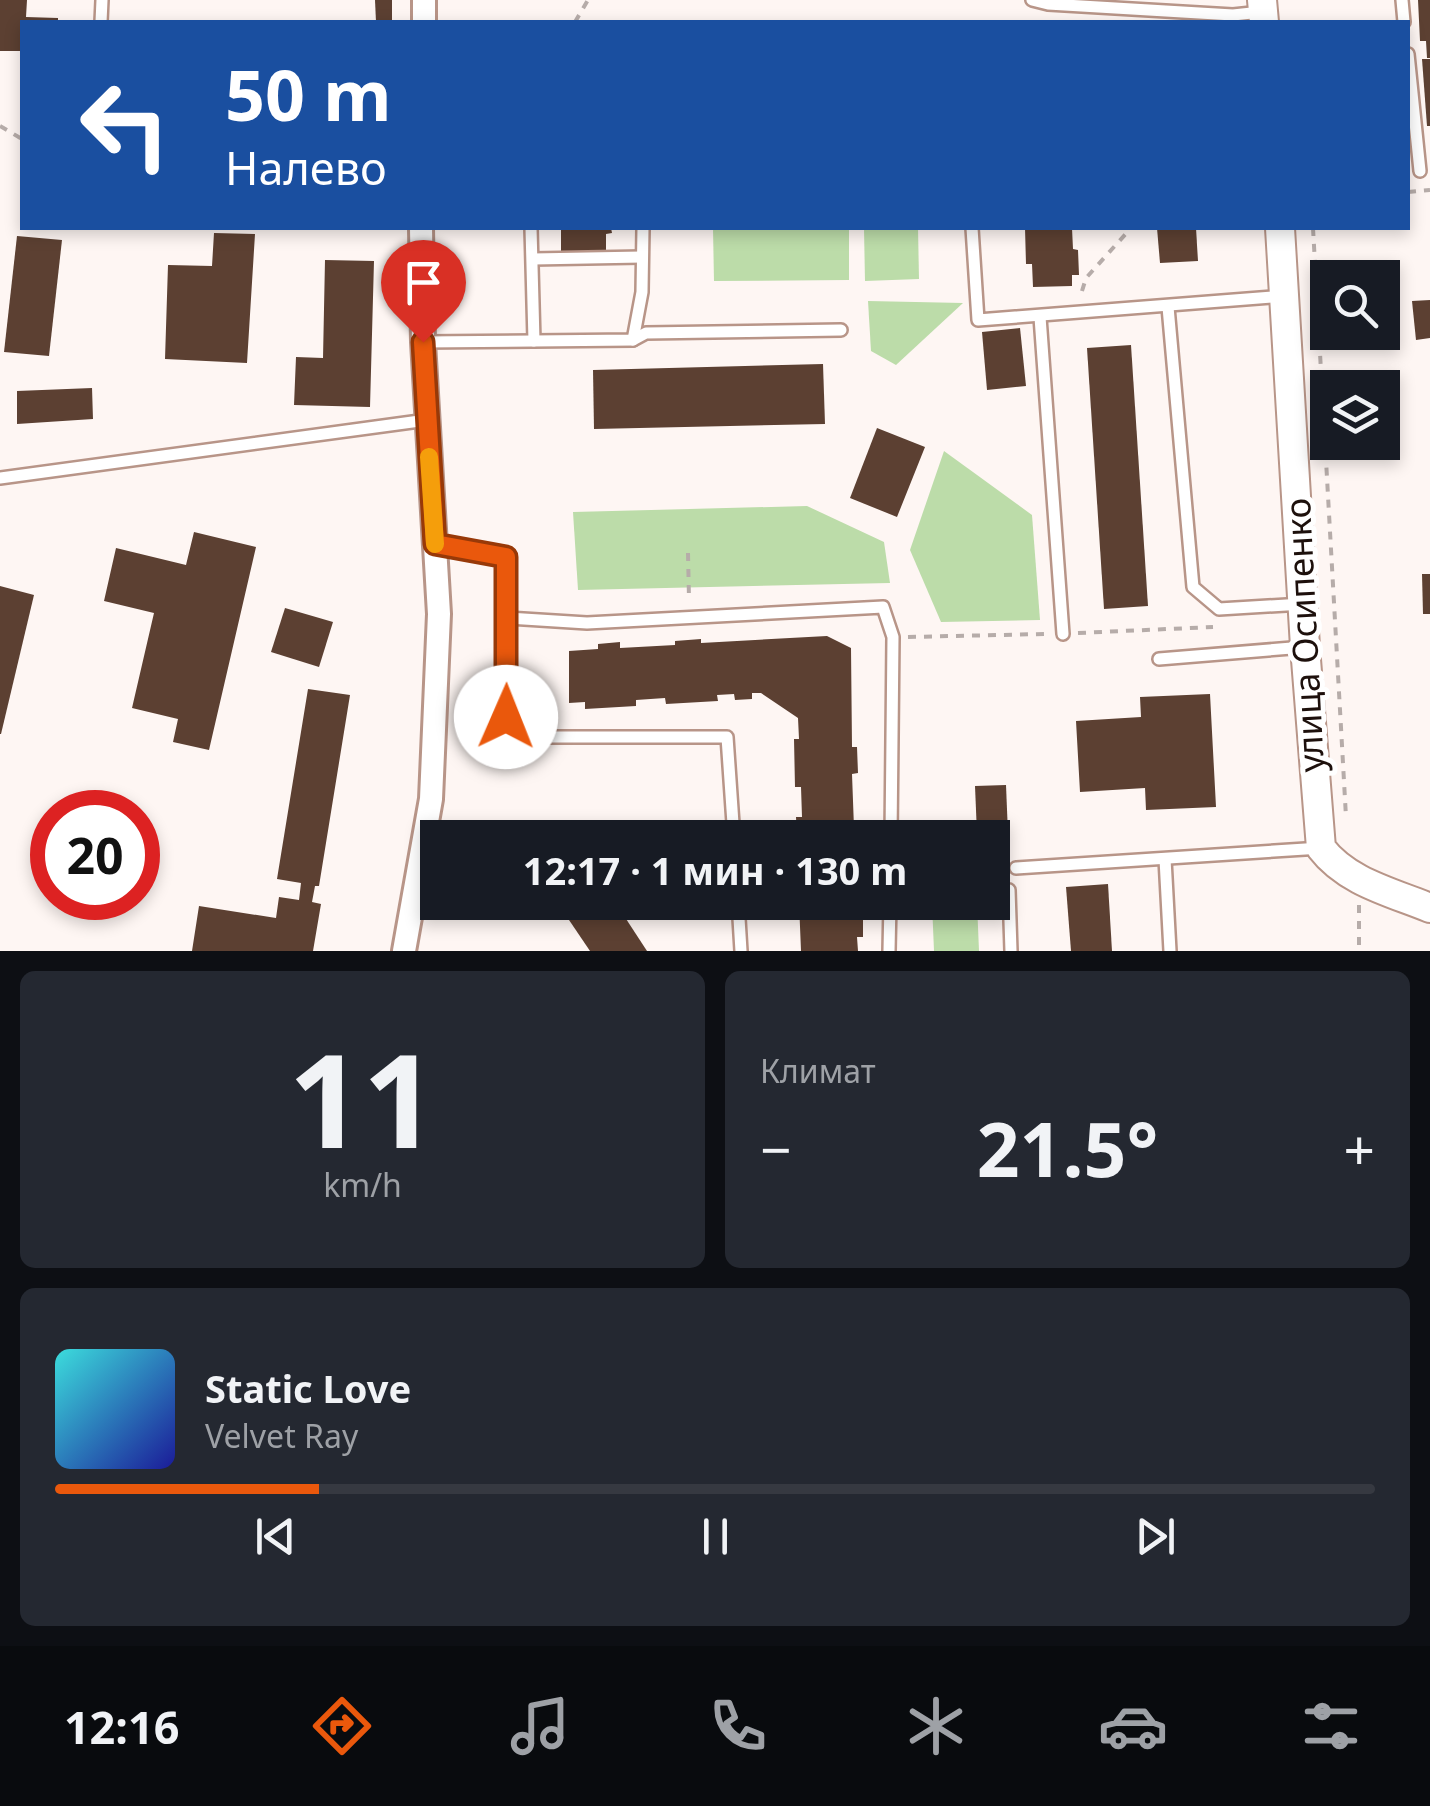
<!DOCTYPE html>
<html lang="ru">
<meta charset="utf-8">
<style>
body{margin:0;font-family:"Noto Sans",sans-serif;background:#242831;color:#f1f3f6;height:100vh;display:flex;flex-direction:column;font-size:38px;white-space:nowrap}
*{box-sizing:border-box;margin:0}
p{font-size:32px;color:#9ea1a6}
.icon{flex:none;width:55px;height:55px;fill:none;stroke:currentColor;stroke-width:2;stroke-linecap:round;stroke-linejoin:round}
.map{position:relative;height:951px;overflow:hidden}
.side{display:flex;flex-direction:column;gap:20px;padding:20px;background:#0d0f14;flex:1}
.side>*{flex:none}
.hud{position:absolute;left:20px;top:20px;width:1390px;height:210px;border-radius:0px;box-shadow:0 5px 15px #0003;background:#1a4fa0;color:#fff;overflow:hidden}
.buttons{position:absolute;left:1310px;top:260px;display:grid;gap:20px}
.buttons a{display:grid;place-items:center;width:90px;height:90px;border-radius:0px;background:#171b24;box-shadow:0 5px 15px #0003;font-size:50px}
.speed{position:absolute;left:30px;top:790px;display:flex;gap:20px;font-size:50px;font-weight:700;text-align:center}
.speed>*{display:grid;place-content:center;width:130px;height:130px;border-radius:50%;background:#171b24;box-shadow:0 5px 15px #0003;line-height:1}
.speed .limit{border:15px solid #d22;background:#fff;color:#111}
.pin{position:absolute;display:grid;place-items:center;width:85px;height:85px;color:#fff;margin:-102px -42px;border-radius:50% 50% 50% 0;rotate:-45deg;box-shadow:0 0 10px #0007}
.pin .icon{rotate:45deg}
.me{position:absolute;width:110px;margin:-55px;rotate:1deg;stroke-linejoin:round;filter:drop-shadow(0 0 8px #0008)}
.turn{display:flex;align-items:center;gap:35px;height:210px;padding:0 40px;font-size:45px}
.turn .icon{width:130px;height:130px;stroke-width:2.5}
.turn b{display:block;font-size:70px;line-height:85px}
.big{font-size:75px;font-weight:700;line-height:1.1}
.side .card{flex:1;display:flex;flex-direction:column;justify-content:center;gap:15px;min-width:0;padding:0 35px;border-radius:15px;background:#242831}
.side .dial{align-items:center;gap:0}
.dial b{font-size:130px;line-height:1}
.song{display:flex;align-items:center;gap:30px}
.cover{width:120px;height:120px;border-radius:15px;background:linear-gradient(135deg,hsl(180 70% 55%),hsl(240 70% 35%))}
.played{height:10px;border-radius:5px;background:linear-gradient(90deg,#ea580c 20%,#363941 20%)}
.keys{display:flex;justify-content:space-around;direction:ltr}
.heat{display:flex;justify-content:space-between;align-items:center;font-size:55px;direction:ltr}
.side .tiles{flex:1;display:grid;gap:20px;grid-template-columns:1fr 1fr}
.card:last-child{grid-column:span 2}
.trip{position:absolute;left:420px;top:820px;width:590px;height:100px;border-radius:0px;background:#171b24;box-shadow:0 5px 15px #0003;font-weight:700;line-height:100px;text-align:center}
.tab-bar{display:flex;height:160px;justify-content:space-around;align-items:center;background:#090b0e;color:#9ea1a6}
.tab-bar .icon{width:70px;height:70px}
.tab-bar .active{color:#ea580c}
.tab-bar b{font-size:45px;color:#f1f3f6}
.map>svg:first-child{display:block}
.green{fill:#bcdca9}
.building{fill:#5c4032}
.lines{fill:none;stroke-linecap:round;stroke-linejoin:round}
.service-casing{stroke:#b89588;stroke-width:16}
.minor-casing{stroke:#b89588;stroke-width:28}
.tertiary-casing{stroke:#b89588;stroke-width:32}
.path{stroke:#b6aca9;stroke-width:4;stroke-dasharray:8 8;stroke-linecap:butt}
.service{stroke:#fff;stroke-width:11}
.minor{stroke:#fff;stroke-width:22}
.tertiary{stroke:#fff;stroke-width:28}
.route-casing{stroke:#983908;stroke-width:25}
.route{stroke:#ea580c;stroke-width:18}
.slow{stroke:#f59e0b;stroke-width:18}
.labels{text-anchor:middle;stroke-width:10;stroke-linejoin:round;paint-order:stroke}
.street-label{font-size:35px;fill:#1d100c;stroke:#fff}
</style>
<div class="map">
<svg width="1430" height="951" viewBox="0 0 1430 951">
<rect width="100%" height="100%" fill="#fef6f3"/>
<!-- green -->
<g class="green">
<polygon points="713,228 849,228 849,280 714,281"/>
<polygon points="864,228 918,228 919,279 865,281"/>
<polygon points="868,301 963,303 896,365 871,351"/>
<polygon points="944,451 1032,515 1040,620 941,622 910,550"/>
<polygon points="807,506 884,542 890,583 578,590 573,512"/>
<polygon points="932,903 977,903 979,951 934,951"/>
</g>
<!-- building -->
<g class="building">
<polygon points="0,0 27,0 26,17 58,18 58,22 22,22 22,51 0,51"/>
<polygon points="375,0 392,0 392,22 376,22"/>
<polygon points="1418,0 1430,0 1430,58 1427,58 1426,41 1420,41"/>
<polygon points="1422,59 1430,59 1430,126 1427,126"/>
<polygon points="561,228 611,228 612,233 606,234 606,255 561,256"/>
<polygon points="1025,228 1072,228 1073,249 1078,250 1079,275 1072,275 1072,286 1033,287 1032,264 1026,264"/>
<polygon points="1157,228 1196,228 1198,261 1160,263"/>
<polygon points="214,233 255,234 247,363 165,359 168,265 212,266"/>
<polygon points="17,236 62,240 49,356 4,352"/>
<polygon points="325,260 374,261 370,407 294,405 296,357 323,358"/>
<polygon points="1430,300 1430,338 1416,340 1412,301"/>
<polygon points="1020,328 1026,386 987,390 982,332"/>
<polygon points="1131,345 1148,606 1104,609 1087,348"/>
<polygon points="823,364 825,424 594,429 593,370"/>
<polygon points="92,388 93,419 17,424 17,391"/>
<polygon points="877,428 925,447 897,517 850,498"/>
<polygon points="194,532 256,547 209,750 173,742 178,719 132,708 154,613 104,601 116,548 186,565"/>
<polygon points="1422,574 1430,574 1430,614 1423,614"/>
<polygon points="0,586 34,595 1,734 0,734"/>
<polygon points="285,608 333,622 319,667 271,652"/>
<polygon points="827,636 851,648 852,747 857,747 858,773 852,774 854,828 859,828 860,838 797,838 796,817 802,817 801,787 795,787 794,739 799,739 798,718 761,693 752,693 752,699 735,700 734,694 717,695 718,701 666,704 665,698 636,700 636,706 585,709 585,702 569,703 569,651 598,649 598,644 620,642 620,648 675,645 675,641 701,639 701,643"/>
<polygon points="308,689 350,695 319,886 315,886 312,902 321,904 313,951 192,951 199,906 276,918 279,897 299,900 301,883 277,879"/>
<polygon points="1210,694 1216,807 1146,810 1145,788 1080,792 1076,721 1141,717 1140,697"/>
<polygon points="1006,785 1008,834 977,834 975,786"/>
<polygon points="1108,884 1112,951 1071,951 1066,887"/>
<polygon points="589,902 615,902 647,951 590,951 567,917"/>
<polygon points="799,902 856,902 856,910 863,910 863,937 857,937 858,951 801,951"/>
</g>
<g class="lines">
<!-- service casing -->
<g class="service-casing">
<g id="service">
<polyline points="1032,0 1048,4 1233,15 1261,12"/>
<polyline points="1402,0 1404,22"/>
<polyline points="101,22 102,0"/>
<polyline points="1408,54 1420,171"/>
<polyline points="531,228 534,341"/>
<polyline points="972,228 978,320 1285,296"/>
<polyline points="533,259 642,257"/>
<polyline points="1168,307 1193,587 1219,609 1303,604"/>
<polyline points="1040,317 1063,634"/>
<polyline points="633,340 642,292 643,228"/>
<polyline points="423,342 633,340 646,333 841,330"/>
<polyline points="0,478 427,420"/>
<polyline points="435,545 507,557 507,618 587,623 883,607 893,637 891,838"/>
<polyline points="507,618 507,717 530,737 727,737 734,838"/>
<polyline points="1159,659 1304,647"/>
<polyline points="1165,859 1170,951"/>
<polyline points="1016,868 1321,848"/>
<polyline points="1009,890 1011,951"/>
<polyline points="738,902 741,951"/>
<polyline points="889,951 890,902"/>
</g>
</g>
<!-- minor casing -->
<g class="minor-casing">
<g id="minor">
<polyline points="424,22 424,0"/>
<polyline points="404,951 431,799 439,614 423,342 421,228"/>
</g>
</g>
<!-- tertiary casing -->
<g class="tertiary-casing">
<g id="tertiary">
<polyline points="1262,0 1264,22"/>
<path d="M1280,228l25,419 16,201c26,34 70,44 109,60"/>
</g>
</g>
<!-- path -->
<g class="path">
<polyline points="575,22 588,0"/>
<polyline points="0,126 22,139"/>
<polyline points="1408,192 1430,190"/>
<polyline points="1313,228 1346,817"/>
<polyline points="1082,291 1086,278 1131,228"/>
<polyline points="688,553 689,599"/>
<polyline points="1078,633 1213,627"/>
<polyline points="908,637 1044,634"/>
<polyline points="1359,905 1359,951"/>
</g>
<!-- service -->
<use href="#service" class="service"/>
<!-- minor -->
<use href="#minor" class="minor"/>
<!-- tertiary -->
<use href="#tertiary" class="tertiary"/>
</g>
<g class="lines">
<!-- route casing -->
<g class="route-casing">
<polyline id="route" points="423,342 435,544 506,557 506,717"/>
</g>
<!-- route -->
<use href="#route" class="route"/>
<!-- slow -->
<polyline class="slow" points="429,457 435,544"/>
</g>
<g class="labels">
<!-- street labels -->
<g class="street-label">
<text transform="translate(1305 635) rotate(-93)" y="12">улица Осипенко</text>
</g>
</g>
</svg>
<div class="buttons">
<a><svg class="icon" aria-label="search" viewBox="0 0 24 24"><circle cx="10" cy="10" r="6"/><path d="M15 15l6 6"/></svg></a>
<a><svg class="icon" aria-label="layers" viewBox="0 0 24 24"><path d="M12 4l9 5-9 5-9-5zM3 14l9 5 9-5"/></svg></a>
</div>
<div class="speed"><div class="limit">20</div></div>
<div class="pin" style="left:423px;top:342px;background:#d93025"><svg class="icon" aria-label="arrive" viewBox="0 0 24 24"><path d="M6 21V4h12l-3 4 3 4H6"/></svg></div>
<svg class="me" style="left:506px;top:717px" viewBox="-20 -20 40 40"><circle r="19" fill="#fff"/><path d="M0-13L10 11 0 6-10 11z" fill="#ea580c"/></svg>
<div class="trip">12:17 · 1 мин · 130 m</div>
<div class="hud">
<div class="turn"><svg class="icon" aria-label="left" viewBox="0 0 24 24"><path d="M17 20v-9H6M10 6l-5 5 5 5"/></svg><div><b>50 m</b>Налево</div></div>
</div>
</div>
<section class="side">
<div class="tiles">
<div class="card dial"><b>11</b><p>km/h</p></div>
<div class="card"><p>Климат</p>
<div class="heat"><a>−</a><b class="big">21.5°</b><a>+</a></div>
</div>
<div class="card">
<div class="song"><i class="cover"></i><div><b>Static Love</b><p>Velvet Ray</p></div></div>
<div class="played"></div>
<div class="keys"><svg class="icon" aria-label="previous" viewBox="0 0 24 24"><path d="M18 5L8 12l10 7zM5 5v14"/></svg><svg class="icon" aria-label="pause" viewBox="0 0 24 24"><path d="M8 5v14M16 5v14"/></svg><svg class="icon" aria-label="next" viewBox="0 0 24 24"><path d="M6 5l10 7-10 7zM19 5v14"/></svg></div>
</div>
</div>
</section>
<nav class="tab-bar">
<b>12:16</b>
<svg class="icon active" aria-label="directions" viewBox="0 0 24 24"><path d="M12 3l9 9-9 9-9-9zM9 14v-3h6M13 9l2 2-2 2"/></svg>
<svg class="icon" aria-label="music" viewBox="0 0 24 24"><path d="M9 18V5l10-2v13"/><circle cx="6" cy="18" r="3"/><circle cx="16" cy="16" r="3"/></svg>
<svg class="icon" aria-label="phone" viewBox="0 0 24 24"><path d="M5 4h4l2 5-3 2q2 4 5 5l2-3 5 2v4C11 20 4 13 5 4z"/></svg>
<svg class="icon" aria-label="climate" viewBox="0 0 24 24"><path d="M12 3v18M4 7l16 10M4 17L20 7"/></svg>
<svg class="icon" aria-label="car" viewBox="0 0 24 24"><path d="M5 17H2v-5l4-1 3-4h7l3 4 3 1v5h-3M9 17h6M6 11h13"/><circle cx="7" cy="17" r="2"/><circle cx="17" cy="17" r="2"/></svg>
<svg class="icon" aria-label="filters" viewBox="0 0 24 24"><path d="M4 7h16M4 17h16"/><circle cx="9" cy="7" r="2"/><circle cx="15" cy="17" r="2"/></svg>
</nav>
